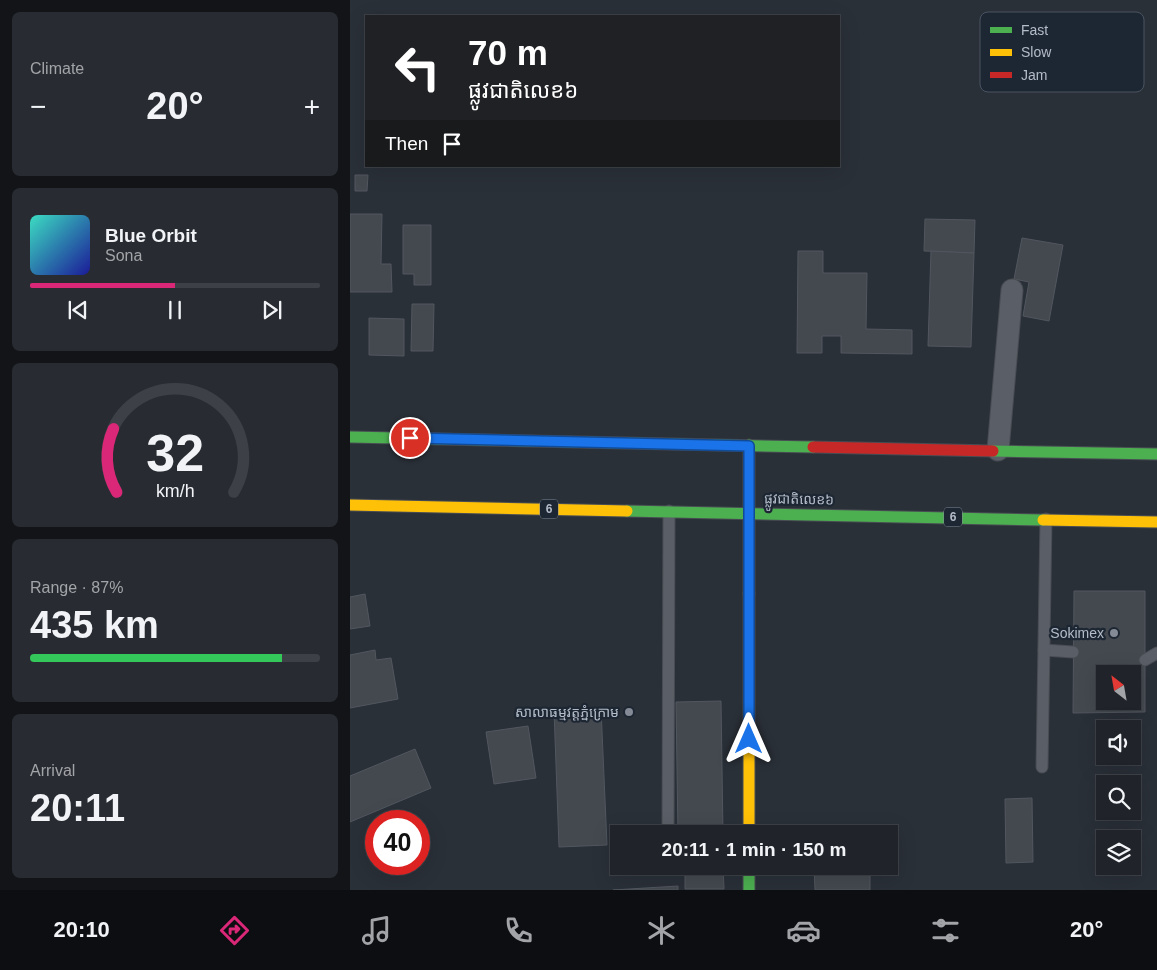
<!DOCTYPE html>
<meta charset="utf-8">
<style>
body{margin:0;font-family:Helvetica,"Noto Sans Khmer",sans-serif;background:#282c32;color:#f1f3f6;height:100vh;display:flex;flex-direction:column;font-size:19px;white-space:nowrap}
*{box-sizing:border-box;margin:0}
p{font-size:16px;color:#a2a4a8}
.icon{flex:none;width:28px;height:28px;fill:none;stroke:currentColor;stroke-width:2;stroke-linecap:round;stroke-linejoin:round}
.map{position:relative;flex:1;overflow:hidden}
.panel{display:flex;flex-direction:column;gap:12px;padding:12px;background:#121417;width:350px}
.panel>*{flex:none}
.guide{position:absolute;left:15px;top:15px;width:475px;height:152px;border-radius:0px;box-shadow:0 5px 20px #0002,0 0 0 1px #3d4147;background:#202124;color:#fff;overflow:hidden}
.needle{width:32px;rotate:329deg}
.controls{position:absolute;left:746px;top:665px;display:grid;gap:10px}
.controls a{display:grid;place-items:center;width:45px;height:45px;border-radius:0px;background:#20242a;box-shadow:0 5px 20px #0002,0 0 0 1px #3d4147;font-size:25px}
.speed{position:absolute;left:15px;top:810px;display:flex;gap:10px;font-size:25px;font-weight:700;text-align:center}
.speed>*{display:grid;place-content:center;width:65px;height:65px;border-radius:50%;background:#20242a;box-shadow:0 5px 20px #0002,0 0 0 1px #3d4147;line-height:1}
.speed .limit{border:8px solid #d22;background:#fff;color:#111}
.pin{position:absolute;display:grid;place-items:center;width:42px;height:42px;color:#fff;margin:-21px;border:2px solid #fff;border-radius:50%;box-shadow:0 1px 5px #0007}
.me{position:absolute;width:55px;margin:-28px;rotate:0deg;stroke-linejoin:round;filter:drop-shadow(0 0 4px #0008)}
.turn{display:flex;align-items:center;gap:18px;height:105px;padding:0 20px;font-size:22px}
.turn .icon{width:65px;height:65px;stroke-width:2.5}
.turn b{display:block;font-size:35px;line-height:42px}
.then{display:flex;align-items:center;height:48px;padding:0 20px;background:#0003;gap:10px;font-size:19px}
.big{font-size:38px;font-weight:600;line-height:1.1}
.panel .card{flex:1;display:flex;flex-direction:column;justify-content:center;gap:8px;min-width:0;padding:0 18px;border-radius:8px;background:#282c32}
.panel .dial{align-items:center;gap:0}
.dial svg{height:130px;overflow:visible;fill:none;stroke:#3d4147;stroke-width:7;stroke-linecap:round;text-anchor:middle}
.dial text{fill:#f1f3f6;stroke:none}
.song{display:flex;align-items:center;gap:15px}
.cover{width:60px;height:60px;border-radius:8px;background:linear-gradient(135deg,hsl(170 70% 55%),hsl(240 70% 35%))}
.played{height:5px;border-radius:2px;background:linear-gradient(90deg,#db2777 50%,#3d4147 50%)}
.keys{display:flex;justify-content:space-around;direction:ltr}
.heat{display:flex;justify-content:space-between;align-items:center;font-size:28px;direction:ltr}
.charge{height:8px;border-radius:4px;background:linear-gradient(90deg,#34c759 87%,#3d4147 0)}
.trip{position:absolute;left:260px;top:825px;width:288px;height:50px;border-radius:0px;background:#20242a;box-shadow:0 5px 20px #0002,0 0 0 1px #3d4147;font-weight:600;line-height:50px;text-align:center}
.dock{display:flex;height:80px;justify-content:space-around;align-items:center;background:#0d0e11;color:#a2a4a8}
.dock .icon{width:35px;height:35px}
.dock .current{color:#db2777}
.dock b{font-size:22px;color:#f1f3f6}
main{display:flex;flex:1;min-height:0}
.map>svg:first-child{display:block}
.building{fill:#444950;stroke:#52575f;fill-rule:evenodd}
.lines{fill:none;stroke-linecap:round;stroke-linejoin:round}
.lane-casing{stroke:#484c53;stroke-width:13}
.street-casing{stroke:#484c53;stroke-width:23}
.fast-casing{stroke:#484c53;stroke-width:13}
.slow-casing{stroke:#484c53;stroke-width:13}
.jam-casing{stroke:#484c53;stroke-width:13}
.lane{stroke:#5a5e66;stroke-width:11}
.street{stroke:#5a5e66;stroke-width:21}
.fast{stroke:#4caf50;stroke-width:11}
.slow{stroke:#ffc107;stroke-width:11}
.jam{stroke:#c62828;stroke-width:11}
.route-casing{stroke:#114b97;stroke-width:12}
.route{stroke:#1a73e8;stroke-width:9}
.poi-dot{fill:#848b96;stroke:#1d2633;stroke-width:2}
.labels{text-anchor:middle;stroke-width:4.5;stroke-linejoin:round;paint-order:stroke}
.shield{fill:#1d2633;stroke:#878f9c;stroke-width:1}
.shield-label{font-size:12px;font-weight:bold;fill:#b4bcc9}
.street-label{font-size:14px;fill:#b4bcc9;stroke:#1d2633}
.poi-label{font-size:14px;fill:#b4bcc9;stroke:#1d2633;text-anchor:end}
.key{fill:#1d2633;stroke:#4a5360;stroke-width:1}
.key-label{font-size:14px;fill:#b4bcc9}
</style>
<main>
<section class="panel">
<div class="card"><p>Climate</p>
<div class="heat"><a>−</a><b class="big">20°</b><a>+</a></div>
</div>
<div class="card">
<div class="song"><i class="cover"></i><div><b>Blue Orbit</b><p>Sona</p></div></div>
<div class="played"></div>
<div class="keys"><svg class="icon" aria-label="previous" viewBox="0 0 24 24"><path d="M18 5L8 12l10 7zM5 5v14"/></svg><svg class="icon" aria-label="pause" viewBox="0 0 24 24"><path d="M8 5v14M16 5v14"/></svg><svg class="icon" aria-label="next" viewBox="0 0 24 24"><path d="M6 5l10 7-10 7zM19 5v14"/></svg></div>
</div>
<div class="card dial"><svg viewBox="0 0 100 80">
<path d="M14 69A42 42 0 1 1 86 69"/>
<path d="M14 69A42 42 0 0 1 12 30" stroke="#db2777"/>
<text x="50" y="56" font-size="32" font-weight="700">32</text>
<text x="50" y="72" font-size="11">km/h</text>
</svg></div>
<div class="card"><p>Range · 87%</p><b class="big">435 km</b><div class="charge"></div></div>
<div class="card"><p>Arrival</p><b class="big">20:11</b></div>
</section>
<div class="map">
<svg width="807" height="890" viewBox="0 0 807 890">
<rect width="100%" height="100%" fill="#2a3038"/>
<!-- building -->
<g class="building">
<polygon points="5,175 18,175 17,191 5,191"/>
<polygon points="0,214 32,214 31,264 41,264 42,292 0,292"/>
<polygon points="575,219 625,220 624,253 574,251"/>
<polygon points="53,225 81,225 81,285 64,285 64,274 53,274"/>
<polygon points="672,238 713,245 699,321 673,316 679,282 664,279"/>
<polygon points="448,251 473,251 473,273 517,273 516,329 562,330 562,354 491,353 491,336 472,336 472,353 447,353"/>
<polygon points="581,251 624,253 621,347 578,346"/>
<polygon points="62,304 84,304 83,351 61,351"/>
<polygon points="19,318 54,319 54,356 19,355"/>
<path d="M724,591h71v121l-72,1zM755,674h27v27h-27z"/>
<polygon points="15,594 20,626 0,629 0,597"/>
<polygon points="25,650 26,660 41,658 48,699 0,708 0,655"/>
<polygon points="371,701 373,834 328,834 326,702"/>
<polygon points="251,708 257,845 209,847 204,710"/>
<polygon points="178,726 186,778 144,784 136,732"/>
<polygon points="65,749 81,788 0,822 0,776"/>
<polygon points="682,798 683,862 656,863 655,799"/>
<polygon points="335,866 373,866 374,889 335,889"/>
<polygon points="464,866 491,866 491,872 497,872 497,866 520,866 520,890 465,890"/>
<polygon points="328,886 328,890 263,890"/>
</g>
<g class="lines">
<!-- lane casing -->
<g class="lane-casing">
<g id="lane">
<polyline points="694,650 723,652"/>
<polyline points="795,660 807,653"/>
<polyline points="692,767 696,519"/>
<polyline points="318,834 319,511"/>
<polyline points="318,867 318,866"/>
</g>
</g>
<!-- street casing -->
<g class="street-casing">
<polyline id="street" points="648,450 662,290"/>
</g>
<!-- fast casing -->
<g class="fast-casing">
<g id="fast">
<polyline points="0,437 463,447"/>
<polyline points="399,445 399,594"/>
<polyline points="643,451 807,454"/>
<polyline points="277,511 693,520"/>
<polyline points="399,866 399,890"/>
</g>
</g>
<!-- slow casing -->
<g class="slow-casing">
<g id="slow">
<polyline points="0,505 277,511"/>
<polyline points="693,520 807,522"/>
<polyline points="399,594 399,834"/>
</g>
</g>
<!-- jam casing -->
<g class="jam-casing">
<polyline id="jam" points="463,447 643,451"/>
</g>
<!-- lane -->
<use href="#lane" class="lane"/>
<!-- street -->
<use href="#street" class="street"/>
<!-- fast -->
<use href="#fast" class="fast"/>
<!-- slow -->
<use href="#slow" class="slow"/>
<!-- jam -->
<use href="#jam" class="jam"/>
</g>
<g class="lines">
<!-- route casing -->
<g class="route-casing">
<polyline id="route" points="60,438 399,446 399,739"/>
</g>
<!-- route -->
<use href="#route" class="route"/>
</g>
<!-- markers -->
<g class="poi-dot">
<circle cx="764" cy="633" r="5"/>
<circle cx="279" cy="712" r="5"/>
</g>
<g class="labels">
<!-- shield labels -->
<g class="shield">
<rect x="190" y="499.5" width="18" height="19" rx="4"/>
<rect x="594" y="507.5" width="18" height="19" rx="4"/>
</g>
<g class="shield-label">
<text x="199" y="513">6</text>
<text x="603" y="521">6</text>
</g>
<!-- street labels -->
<g class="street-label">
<text transform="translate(449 499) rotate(1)" y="5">ផ្លូវជាតិលេខ៦</text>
</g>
<!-- poi labels -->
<g class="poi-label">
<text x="754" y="638">Sokimex</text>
<text x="269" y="717">សាលាធម្មវត្តភ្នំក្រោម</text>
</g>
</g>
<!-- legend -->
<rect x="630" y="12" width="164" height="80" rx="8" class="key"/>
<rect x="640" y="27" width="22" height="6" fill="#4caf50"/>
<rect x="640" y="49" width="22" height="7" fill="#ffc107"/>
<rect x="640" y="72" width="22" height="6" fill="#c62828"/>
<g class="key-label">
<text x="671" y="35">Fast</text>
<text x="671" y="57">Slow</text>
<text x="671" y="80">Jam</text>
</g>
</svg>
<div class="controls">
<a><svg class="needle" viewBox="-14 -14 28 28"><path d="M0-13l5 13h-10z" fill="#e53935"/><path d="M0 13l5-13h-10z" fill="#a2a4a8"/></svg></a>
<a><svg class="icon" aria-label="sound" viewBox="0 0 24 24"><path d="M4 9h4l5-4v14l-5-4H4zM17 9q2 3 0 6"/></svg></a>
<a><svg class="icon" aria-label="search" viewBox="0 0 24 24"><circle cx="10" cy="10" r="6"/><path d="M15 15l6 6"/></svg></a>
<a><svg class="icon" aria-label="layers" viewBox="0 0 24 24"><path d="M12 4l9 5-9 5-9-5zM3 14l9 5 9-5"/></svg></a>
</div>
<div class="speed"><div class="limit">40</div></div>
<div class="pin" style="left:60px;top:438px;background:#d93025"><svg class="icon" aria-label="arrive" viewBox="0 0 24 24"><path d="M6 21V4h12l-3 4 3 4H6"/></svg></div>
<svg class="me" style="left:399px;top:739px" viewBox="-20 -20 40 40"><path d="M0-17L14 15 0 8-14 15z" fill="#1a73e8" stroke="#fff" stroke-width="4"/></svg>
<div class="trip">20:11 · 1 min · 150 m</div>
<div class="guide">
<div class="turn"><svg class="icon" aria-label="left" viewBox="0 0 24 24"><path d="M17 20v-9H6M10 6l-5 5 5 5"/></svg><div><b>70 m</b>ផ្លូវជាតិលេខ៦</div></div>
<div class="then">Then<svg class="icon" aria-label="arrive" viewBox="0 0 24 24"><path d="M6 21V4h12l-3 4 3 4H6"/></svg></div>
</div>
</div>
</main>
<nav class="dock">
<b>20:10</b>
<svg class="icon current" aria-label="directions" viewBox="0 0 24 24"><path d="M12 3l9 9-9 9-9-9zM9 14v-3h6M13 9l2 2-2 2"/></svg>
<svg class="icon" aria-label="music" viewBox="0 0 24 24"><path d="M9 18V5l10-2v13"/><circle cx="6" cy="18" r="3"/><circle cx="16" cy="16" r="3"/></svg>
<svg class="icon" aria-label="phone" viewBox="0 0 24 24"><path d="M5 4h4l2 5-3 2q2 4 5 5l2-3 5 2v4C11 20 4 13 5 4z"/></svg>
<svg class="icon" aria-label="climate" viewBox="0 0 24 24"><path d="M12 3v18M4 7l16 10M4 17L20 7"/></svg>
<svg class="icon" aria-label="car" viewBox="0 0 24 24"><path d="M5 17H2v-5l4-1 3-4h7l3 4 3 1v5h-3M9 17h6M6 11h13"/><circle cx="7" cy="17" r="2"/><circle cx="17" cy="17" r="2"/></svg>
<svg class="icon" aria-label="filters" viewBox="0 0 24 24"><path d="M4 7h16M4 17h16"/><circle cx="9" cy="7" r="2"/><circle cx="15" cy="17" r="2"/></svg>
<b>20°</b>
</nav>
